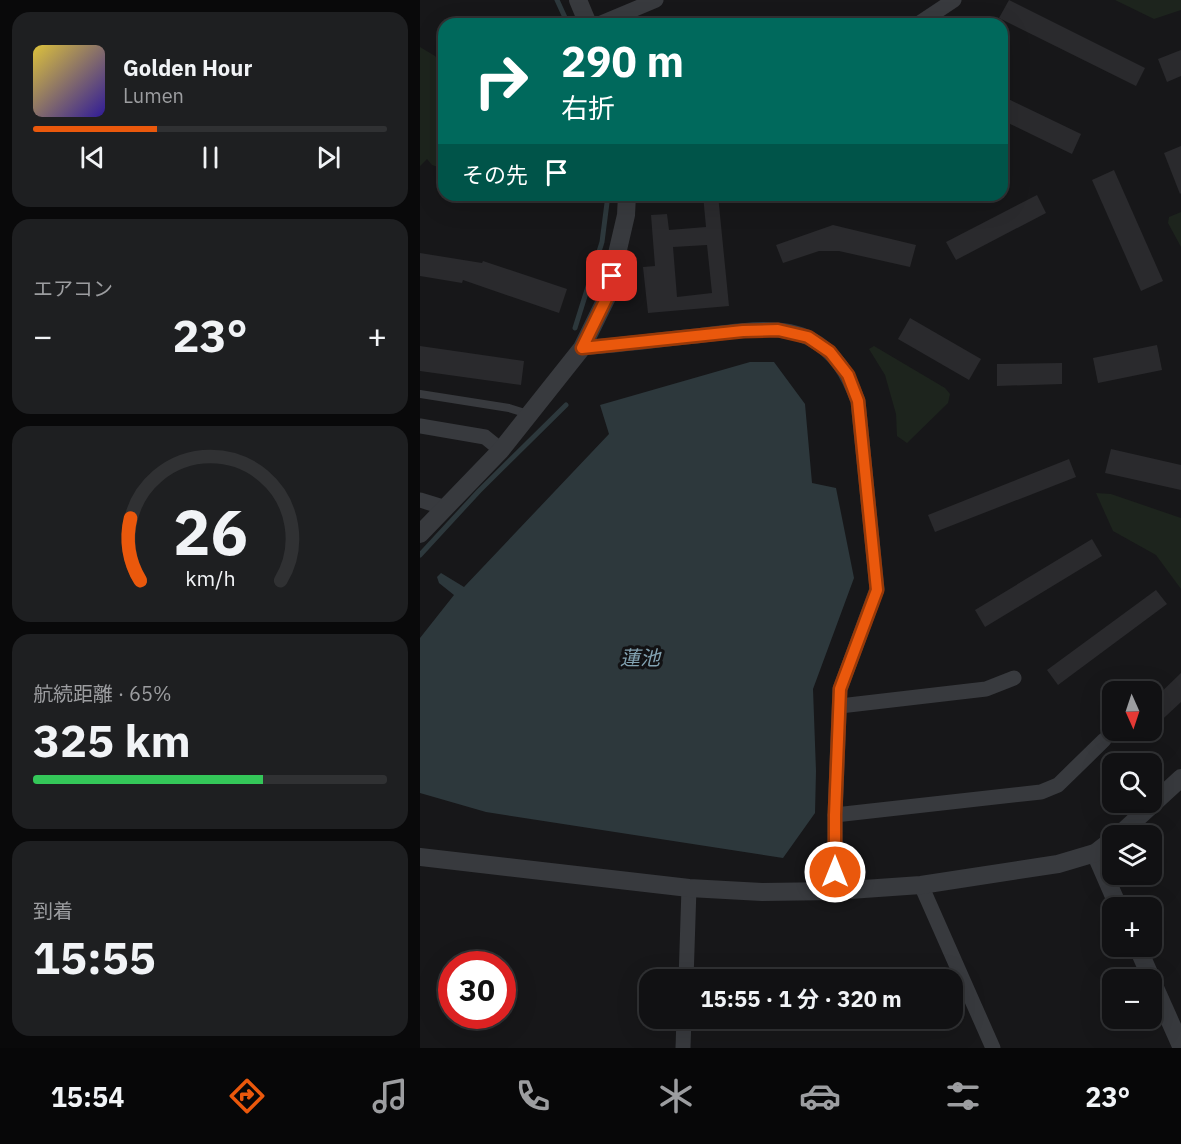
<!DOCTYPE html>
<html lang="ja">
<meta charset="utf-8">
<style>
body{margin:0;font-family:"IBM Plex Sans","Noto Sans JP",sans-serif;background:#1e1f21;color:#f1f3f6;height:100vh;display:flex;flex-direction:column;font-size:22px;white-space:nowrap}
*{box-sizing:border-box;margin:0}
p{font-size:20px;color:#9c9da0}
.icon{flex:none;width:33px;height:33px;fill:none;stroke:currentColor;stroke-width:2;stroke-linecap:round;stroke-linejoin:round}
.map{position:relative;flex:1;overflow:hidden}
.sheet{display:flex;flex-direction:column;gap:12px;padding:12px;background:#09090a;width:420px}
.sheet>*{flex:none}
.hud{position:absolute;left:18px;top:18px;width:570px;height:183px;border-radius:18px;box-shadow:0 6px 24px #0002,0 0 0 2px #303133;background:#00695c;color:#fff;overflow:hidden}
.needle{width:39px;rotate:177deg}
.buttons{position:absolute;left:682px;top:681px;display:grid;gap:12px}
.buttons a{display:grid;place-items:center;width:60px;height:60px;border-radius:12px;background:#111113;box-shadow:0 6px 24px #0002,0 0 0 2px #303133;font-size:30px}
.speed{position:absolute;left:18px;top:951px;display:flex;gap:12px;font-size:30px;font-weight:700;text-align:center}
.speed>*{display:grid;place-content:center;width:78px;height:78px;border-radius:50%;background:#111113;box-shadow:0 6px 24px #0002,0 0 0 2px #303133;line-height:1}
.speed .limit{border:9px solid #d22;background:#fff;color:#111}
.pin{position:absolute;display:grid;place-items:center;width:51px;height:51px;color:#fff;margin:-26px;border-radius:12px;box-shadow:0 3px 9px #0006}
.me{position:absolute;width:66px;margin:-33px;rotate:0deg;stroke-linejoin:round;filter:drop-shadow(0 0 4px #0008)}
.turn{display:flex;align-items:center;gap:21px;height:126px;padding:0 24px;font-size:27px}
.turn .icon{width:78px;height:78px;stroke-width:2.5}
.turn b{display:block;font-size:42px;line-height:51px}
.then{display:flex;align-items:center;height:57px;padding:0 24px;background:#0003;gap:12px;font-size:22px}
.big{font-size:45px;font-weight:700;line-height:1.1}
.sheet .card{flex:1;display:flex;flex-direction:column;justify-content:center;gap:9px;min-width:0;padding:0 21px;border-radius:18px;background:#1e1f21}
.sheet .dial{align-items:center;gap:0}
.dial svg{height:156px;overflow:visible;fill:none;stroke:#303133;stroke-width:7;stroke-linecap:round;text-anchor:middle}
.dial text{fill:#f1f3f6;stroke:none}
.song{display:flex;align-items:center;gap:18px}
.cover{width:72px;height:72px;border-radius:9px;background:linear-gradient(135deg,hsl(50 70% 55%),hsl(250 70% 35%))}
.played{height:6px;border-radius:3px;background:linear-gradient(90deg,#ea580c 35%,#303133 35%)}
.keys{display:flex;justify-content:space-around;direction:ltr}
.heat{display:flex;justify-content:space-between;align-items:center;font-size:33px;direction:ltr}
.charge{height:9px;border-radius:4px;background:linear-gradient(90deg,#34c759 65%,#303133 0)}
.trip{position:absolute;left:219px;top:969px;width:324px;height:60px;border-radius:18px;background:#111113;box-shadow:0 6px 24px #0002,0 0 0 2px #303133;font-weight:700;line-height:60px;text-align:center}
.menu{display:flex;height:96px;justify-content:space-around;align-items:center;background:#070708;color:#9c9da0}
.menu .icon{width:42px;height:42px}
.menu .selected{color:#ea580c}
.menu b{font-size:27px;color:#f1f3f6}
main{display:flex;flex:1;min-height:0}
.map>svg:first-child{display:block}
.green{fill:#1d241d}
.water{fill:#2d383c}
.lines{fill:none;stroke-linecap:round;stroke-linejoin:round}
.stream{stroke:#2d383c;stroke-width:5}
.building{fill:#2a2a2d;fill-rule:evenodd}
.service{stroke:#383a3e;stroke-width:8}
.minor{stroke:#383a3e;stroke-width:15}
.tertiary{stroke:#383a3e;stroke-width:18}
.route-casing{stroke:#983908;stroke-width:15}
.route{stroke:#ea580c;stroke-width:10}
.labels{text-anchor:middle;stroke-width:6;stroke-linejoin:round;paint-order:stroke}
.water-label{font-size:20px;font-style:italic;fill:#82a2b1;stroke:#121214}
</style>
<main>
<section class="sheet">
<div class="card">
<div class="song"><i class="cover"></i><div><b>Golden Hour</b><p>Lumen</p></div></div>
<div class="played"></div>
<div class="keys"><svg class="icon" aria-label="previous" viewBox="0 0 24 24"><path d="M18 5L8 12l10 7zM5 5v14"/></svg><svg class="icon" aria-label="pause" viewBox="0 0 24 24"><path d="M8 5v14M16 5v14"/></svg><svg class="icon" aria-label="next" viewBox="0 0 24 24"><path d="M6 5l10 7-10 7zM19 5v14"/></svg></div>
</div>
<div class="card"><p>エアコン</p>
<div class="heat"><a>−</a><b class="big">23°</b><a>+</a></div>
</div>
<div class="card dial"><svg viewBox="0 0 100 80">
<path d="M14 69A42 42 0 1 1 86 69"/>
<path d="M14 69A42 42 0 0 1 9 37" stroke="#ea580c"/>
<text x="50" y="56" font-size="32" font-weight="700">26</text>
<text x="50" y="72" font-size="11">km/h</text>
</svg></div>
<div class="card"><p>航続距離 · 65%</p><b class="big">325 km</b><div class="charge"></div></div>
<div class="card"><p>到着</p><b class="big">15:55</b></div>
</section>
<div class="map">
<svg width="761" height="1048" viewBox="0 0 761 1048">
<rect width="100%" height="100%" fill="#171719"/>
<!-- green -->
<g class="green">
<polygon points="695,0 761,0 761,10 734,19"/>
<polygon points="0,47 15,56 24,66 24,169 12,165 7,159 0,166"/>
<polygon points="761,212 761,247 748,223 749,217"/>
<polygon points="454,346 525,388 530,394 528,403 487,443 477,436 476,414 465,375 449,349"/>
<polygon points="676,493 691,494 761,518 761,589 736,555 693,531"/>
</g>
<!-- water -->
<polygon class="water" points="330,362 354,362 385,404 392,483 416,488 434,578 393,689 396,771 395,813 363,858 66,812 0,793 0,638 34,595 19,583 17,577 21,573 44,587 189,434 180,405"/>
<g class="lines">
<!-- stream -->
<g class="stream">
<polyline points="137,0 148,24"/>
<polyline points="155,328 182,242 188,195"/>
<polyline points="0,555 59,491 146,405"/>
</g>
</g>
<!-- building -->
<g class="building">
<polygon points="589,0 725,68 716,86 579,18"/>
<polygon points="761,50 761,76 747,82 738,59"/>
<polygon points="582,96 661,134 652,154 582,120"/>
<polygon points="761,146 761,193 760,194 744,153"/>
<polygon points="694,170 743,281 721,291 672,180"/>
<path d="M283,195h15l11,111 -81,7 -5,-46 12,-1 -4,-51 16,-1 2,16 37,-3zM287,245l5,48 -35,4 -4,-50z"/>
<polygon points="617,195 626,213 536,260 526,242"/>
<polygon points="413,225 496,245 490,267 419,251 399,251 363,263 356,245"/>
<polygon points="0,253 62,263 63,261 147,289 139,313 43,280 42,283 0,276"/>
<polygon points="490,318 561,359 549,380 478,339"/>
<polygon points="737,345 742,370 678,383 673,358"/>
<polygon points="0,346 104,361 101,385 0,371"/>
<polygon points="642,363 642,384 577,386 577,364"/>
<polygon points="691,449 761,465 761,490 685,473"/>
<polygon points="649,459 656,477 515,532 508,515"/>
<polygon points="672,539 682,556 565,627 555,610"/>
<polygon points="736,590 747,604 638,685 627,670"/>
<polygon points="761,673 761,702 732,729 732,701"/>
</g>
<g class="lines">
<!-- service -->
<polyline class="service" points="0,394 89,408 108,414"/>
<!-- minor -->
<g class="minor">
<polyline points="179,24 236,0"/>
<polyline points="498,24 534,0"/>
<path d="M162,348c35,-3 70,-7 104,-11 36,-3 90,-16 123,1 27,14 39,36 49,63l19,188 -37,100 -5,126v76"/>
<polyline points="0,426 65,437 81,450"/>
<polyline points="0,500 26,508"/>
<polyline points="420,706 566,689 594,678"/>
<polyline points="415,815 621,792 638,785 684,740"/>
<polyline points="501,885 573,1048"/>
<polyline points="266,980 269,888"/>
<polyline points="263,1048 264,1018"/>
</g>
<!-- tertiary -->
<g class="tertiary">
<polyline points="158,0 168,24"/>
<polyline points="0,534 81,450 162,348 187,297 206,215 207,195"/>
<polyline points="698,836 761,778"/>
<polyline points="675,853 699,908"/>
<polyline points="0,857 269,888 342,892 415,891 501,885 638,864 675,853 693,839"/>
<polyline points="717,946 732,980"/>
<polyline points="732,981 761,1046"/>
</g>
</g>
<g class="lines">
<!-- route casing -->
<g class="route-casing">
<polyline id="route" points="192,276 187,297 162,348 323,331 358,330 388,337 410,352 428,375 438,401 457,590 420,689 415,815 415,872"/>
</g>
<!-- route -->
<use href="#route" class="route"/>
</g>
<g class="labels">
<!-- water labels -->
<g class="water-label">
<text x="220" y="665">蓮池</text>
</g>
</g>
</svg>
<div class="buttons">
<a><svg class="needle" viewBox="-14 -14 28 28"><path d="M0-13l5 13h-10z" fill="#e53935"/><path d="M0 13l5-13h-10z" fill="#9c9da0"/></svg></a>
<a><svg class="icon" aria-label="search" viewBox="0 0 24 24"><circle cx="10" cy="10" r="6"/><path d="M15 15l6 6"/></svg></a>
<a><svg class="icon" aria-label="layers" viewBox="0 0 24 24"><path d="M12 4l9 5-9 5-9-5zM3 14l9 5 9-5"/></svg></a>
<a>+</a>
<a>−</a>
</div>
<div class="speed"><div class="limit">30</div></div>
<div class="pin" style="left:192px;top:276px;background:#d93025"><svg class="icon" aria-label="arrive" viewBox="0 0 24 24"><path d="M6 21V4h12l-3 4 3 4H6"/></svg></div>
<svg class="me" style="left:415px;top:872px" viewBox="-20 -20 40 40"><circle r="17" fill="#ea580c" stroke="#fff" stroke-width="3"/><path d="M0-11L8 9 0 5-8 9z" fill="#fff"/></svg>
<div class="trip">15:55 · 1 分 · 320 m</div>
<div class="hud">
<div class="turn"><svg class="icon" aria-label="right" viewBox="0 0 24 24"><path d="M7 20v-9h11M14 6l5 5-5 5"/></svg><div><b>290 m</b>右折</div></div>
<div class="then">その先<svg class="icon" aria-label="arrive" viewBox="0 0 24 24"><path d="M6 21V4h12l-3 4 3 4H6"/></svg></div>
</div>
</div>
</main>
<nav class="menu">
<b>15:54</b>
<svg class="icon selected" aria-label="directions" viewBox="0 0 24 24"><path d="M12 3l9 9-9 9-9-9zM9 14v-3h6M13 9l2 2-2 2"/></svg>
<svg class="icon" aria-label="music" viewBox="0 0 24 24"><path d="M9 18V5l10-2v13"/><circle cx="6" cy="18" r="3"/><circle cx="16" cy="16" r="3"/></svg>
<svg class="icon" aria-label="phone" viewBox="0 0 24 24"><path d="M5 4h4l2 5-3 2q2 4 5 5l2-3 5 2v4C11 20 4 13 5 4z"/></svg>
<svg class="icon" aria-label="climate" viewBox="0 0 24 24"><path d="M12 3v18M4 7l16 10M4 17L20 7"/></svg>
<svg class="icon" aria-label="car" viewBox="0 0 24 24"><path d="M5 17H2v-5l4-1 3-4h7l3 4 3 1v5h-3M9 17h6M6 11h13"/><circle cx="7" cy="17" r="2"/><circle cx="17" cy="17" r="2"/></svg>
<svg class="icon" aria-label="filters" viewBox="0 0 24 24"><path d="M4 7h16M4 17h16"/><circle cx="9" cy="7" r="2"/><circle cx="15" cy="17" r="2"/></svg>
<b>23°</b>
</nav>
